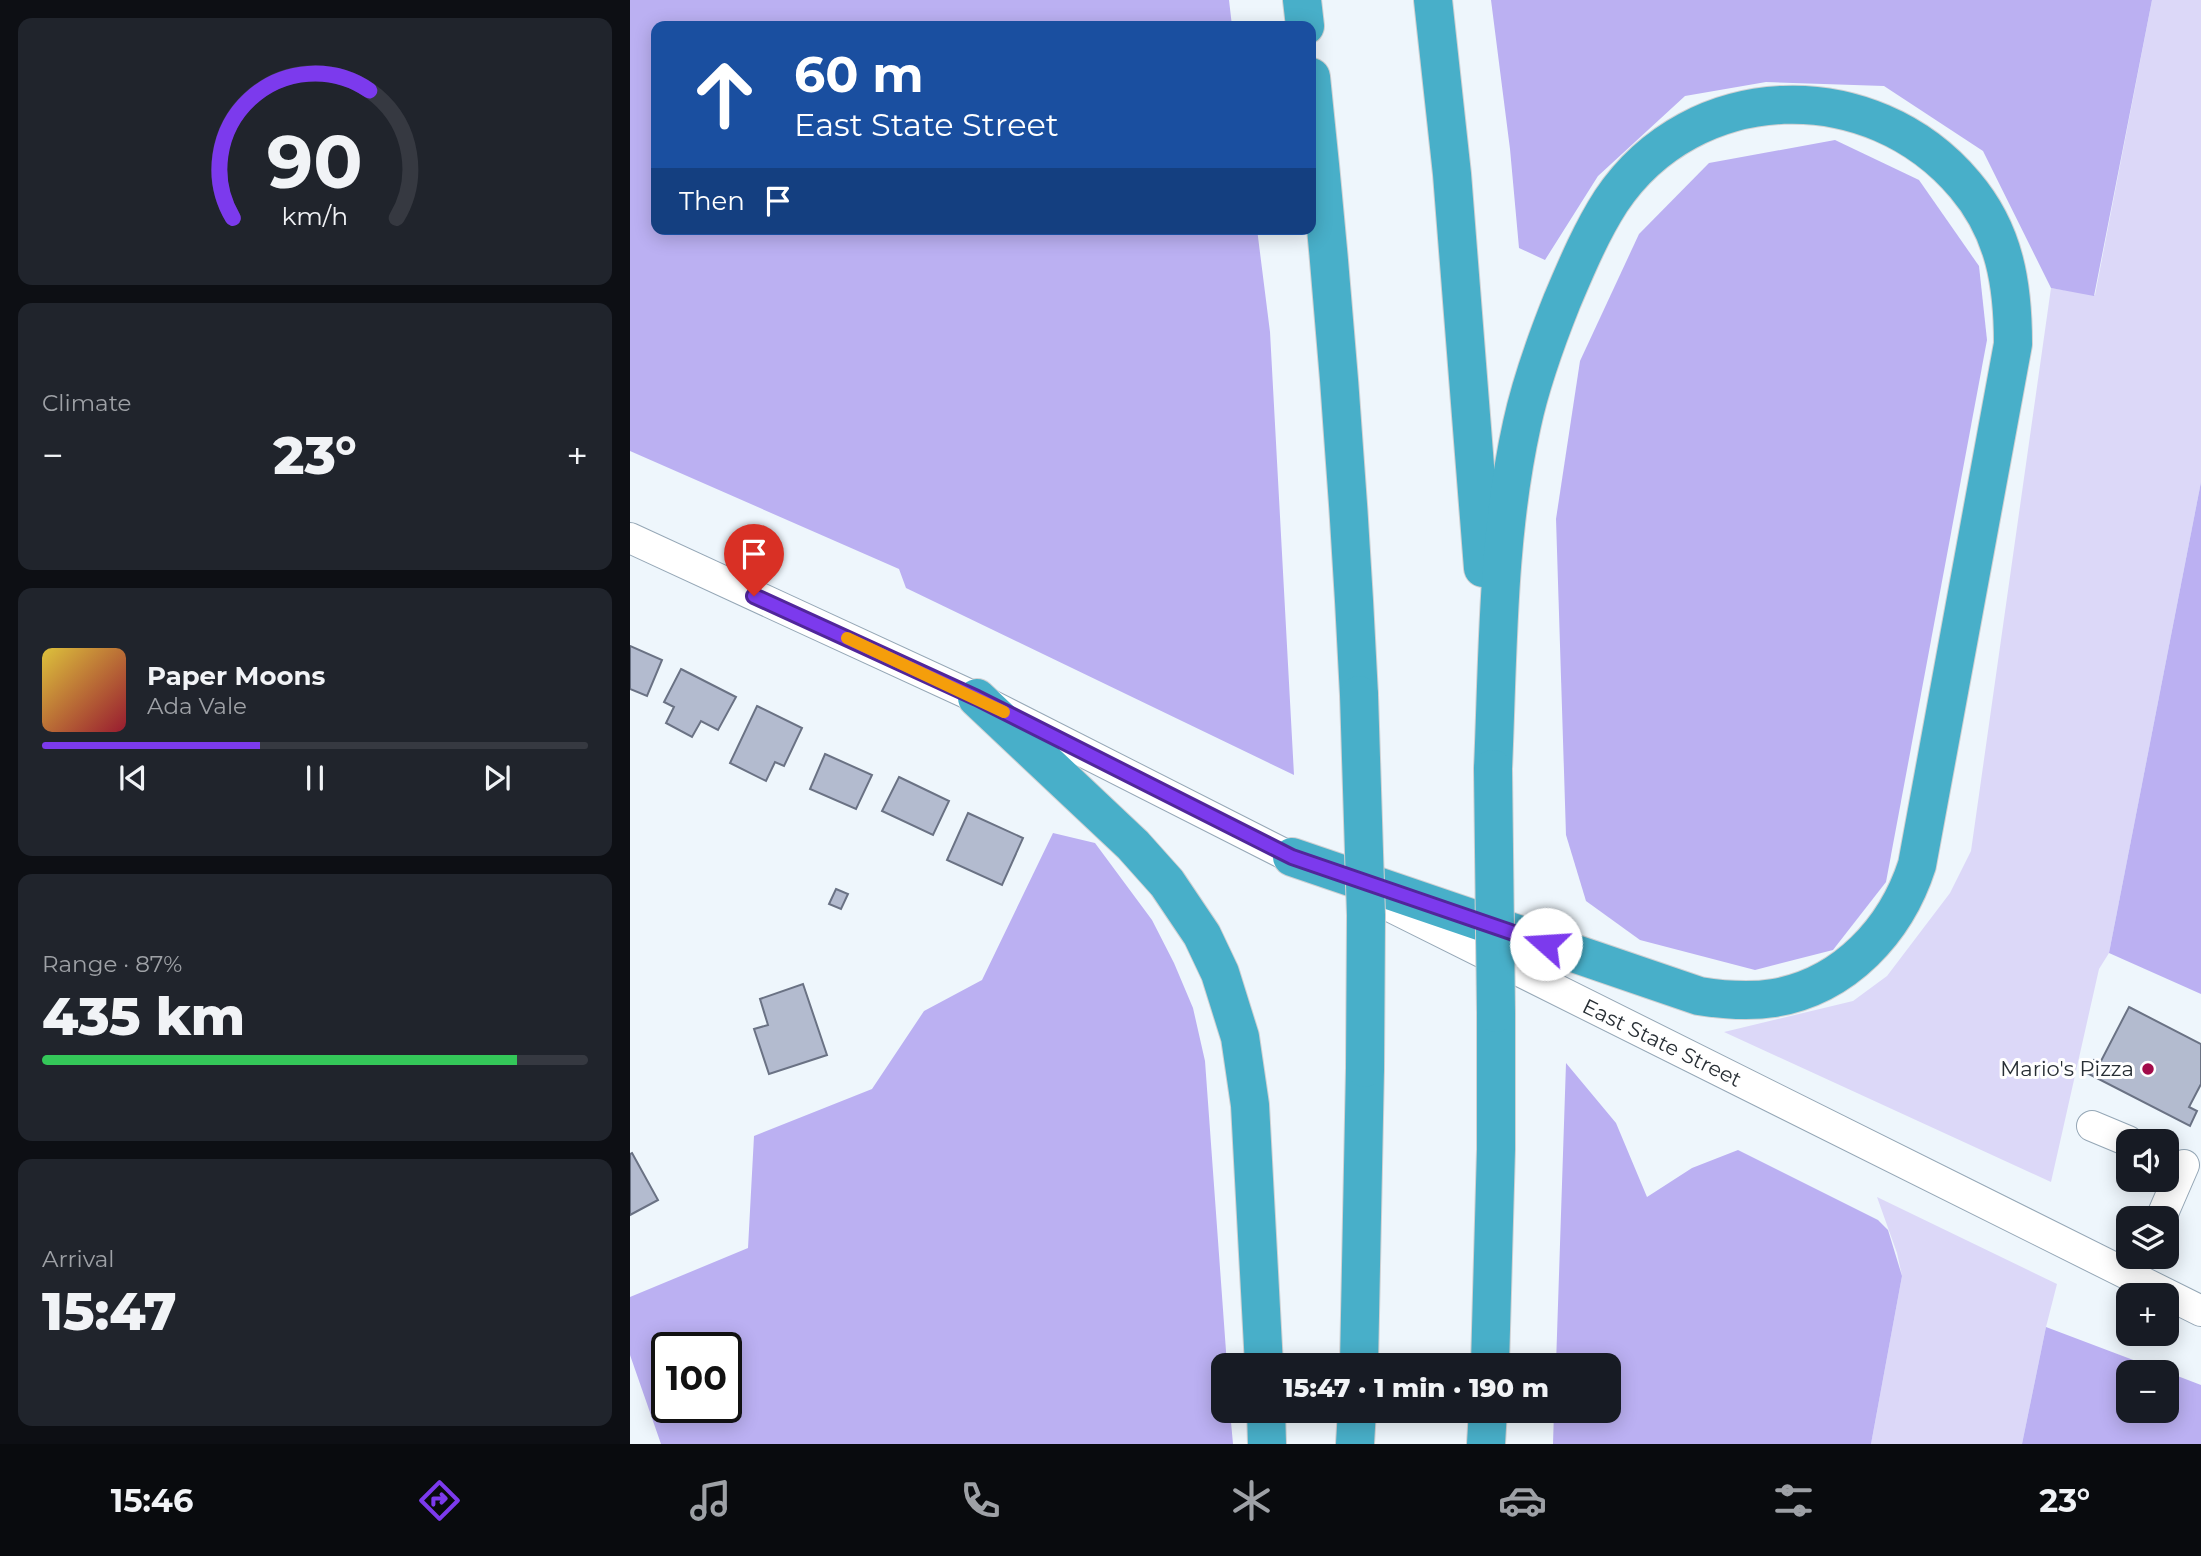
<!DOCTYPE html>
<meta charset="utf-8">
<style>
body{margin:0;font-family:Montserrat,sans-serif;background:#20242c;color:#f1f3f6;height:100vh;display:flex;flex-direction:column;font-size:26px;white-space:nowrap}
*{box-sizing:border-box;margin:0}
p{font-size:23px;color:#9ea1a6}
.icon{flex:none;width:38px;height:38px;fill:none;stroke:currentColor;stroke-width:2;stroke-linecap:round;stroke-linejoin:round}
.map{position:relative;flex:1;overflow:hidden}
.drawer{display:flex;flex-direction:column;gap:18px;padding:18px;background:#0d0f14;width:630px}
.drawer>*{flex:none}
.guide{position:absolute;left:21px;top:21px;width:665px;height:214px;border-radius:14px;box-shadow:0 4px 18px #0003;background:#1a4fa0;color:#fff;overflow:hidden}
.tools{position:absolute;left:1486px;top:1129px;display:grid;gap:14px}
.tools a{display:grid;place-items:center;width:63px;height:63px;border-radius:14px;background:#171b24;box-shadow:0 4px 18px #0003;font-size:35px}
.speed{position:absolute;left:21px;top:1332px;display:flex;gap:14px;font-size:35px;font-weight:700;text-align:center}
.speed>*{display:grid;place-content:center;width:91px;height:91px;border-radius:50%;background:#171b24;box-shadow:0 4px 18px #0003;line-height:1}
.speed .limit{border:4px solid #111;border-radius:10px;background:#fff;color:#111}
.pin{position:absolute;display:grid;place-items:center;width:60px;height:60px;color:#fff;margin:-72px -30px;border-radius:50% 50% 50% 0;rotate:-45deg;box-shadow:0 0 7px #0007}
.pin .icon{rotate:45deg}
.me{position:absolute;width:77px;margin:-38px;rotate:289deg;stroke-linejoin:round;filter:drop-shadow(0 0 5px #0008)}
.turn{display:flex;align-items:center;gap:24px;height:147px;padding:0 28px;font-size:32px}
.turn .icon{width:91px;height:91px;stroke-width:2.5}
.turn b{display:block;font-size:49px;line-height:60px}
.then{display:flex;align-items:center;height:66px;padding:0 28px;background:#0003;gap:14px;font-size:26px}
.big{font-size:52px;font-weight:800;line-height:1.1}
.drawer .tile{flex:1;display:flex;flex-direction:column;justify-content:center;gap:10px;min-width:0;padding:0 24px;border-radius:14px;background:#20242c}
.drawer .dial{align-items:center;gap:0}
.dial svg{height:182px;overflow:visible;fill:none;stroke:#363941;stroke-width:7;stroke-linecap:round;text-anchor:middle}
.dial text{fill:#f1f3f6;stroke:none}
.song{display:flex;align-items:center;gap:21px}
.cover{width:84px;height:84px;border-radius:10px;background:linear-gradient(135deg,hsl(50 70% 55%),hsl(350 70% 35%))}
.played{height:7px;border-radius:4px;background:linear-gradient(90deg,#7c3aed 40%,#363941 40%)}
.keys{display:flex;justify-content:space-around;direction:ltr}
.heat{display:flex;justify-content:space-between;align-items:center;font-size:38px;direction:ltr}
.charge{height:10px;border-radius:5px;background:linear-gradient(90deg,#34c759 87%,#363941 0)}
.trip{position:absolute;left:581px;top:1353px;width:410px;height:70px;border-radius:14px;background:#171b24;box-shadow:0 4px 18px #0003;font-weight:800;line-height:70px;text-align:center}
.tabs{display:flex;height:112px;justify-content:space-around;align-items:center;background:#090b0e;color:#9ea1a6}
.tabs .icon{width:49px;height:49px}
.tabs .current{color:#7c3aed}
.tabs b{font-size:32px;color:#f1f3f6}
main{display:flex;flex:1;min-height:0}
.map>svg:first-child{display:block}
.green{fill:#dcd8f8}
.forest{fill:#bbb0f2;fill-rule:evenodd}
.building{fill:#b3bbcf;stroke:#6a7284;stroke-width:2}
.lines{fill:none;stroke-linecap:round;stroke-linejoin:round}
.minor-casing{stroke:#95a7b6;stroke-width:32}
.highway-casing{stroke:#d0d1d3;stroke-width:40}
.minor{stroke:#fff;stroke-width:30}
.highway{stroke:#48afc9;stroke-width:38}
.highway-bridge-casing{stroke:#d0d1d3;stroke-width:40;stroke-linecap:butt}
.highway-bridge{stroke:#48afc9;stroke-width:38}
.route-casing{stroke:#51269a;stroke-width:18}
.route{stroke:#7c3aed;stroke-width:12}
.slow{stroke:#f59e0b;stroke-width:12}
.poi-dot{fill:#a20b4a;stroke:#fff;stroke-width:2.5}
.labels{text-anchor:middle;stroke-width:6;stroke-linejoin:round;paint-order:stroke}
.street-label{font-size:21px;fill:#282f35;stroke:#fff}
.poi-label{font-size:21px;fill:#282f35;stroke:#fff;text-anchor:end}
</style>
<main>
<section class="drawer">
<div class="tile dial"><svg viewBox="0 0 100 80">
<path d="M14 69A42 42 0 1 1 86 69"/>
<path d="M14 69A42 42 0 0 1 74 13" stroke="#7c3aed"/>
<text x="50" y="56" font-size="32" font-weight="700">90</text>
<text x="50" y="72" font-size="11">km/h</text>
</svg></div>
<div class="tile"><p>Climate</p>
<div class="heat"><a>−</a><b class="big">23°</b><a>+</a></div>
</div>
<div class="tile">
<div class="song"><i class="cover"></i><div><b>Paper Moons</b><p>Ada Vale</p></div></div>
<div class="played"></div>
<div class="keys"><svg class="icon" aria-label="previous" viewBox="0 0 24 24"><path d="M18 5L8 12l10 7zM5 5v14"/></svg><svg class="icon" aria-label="pause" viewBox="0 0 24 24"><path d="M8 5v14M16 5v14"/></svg><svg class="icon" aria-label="next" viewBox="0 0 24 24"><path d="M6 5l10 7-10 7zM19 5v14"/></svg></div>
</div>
<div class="tile"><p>Range · 87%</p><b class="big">435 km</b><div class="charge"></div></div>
<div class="tile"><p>Arrival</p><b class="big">15:47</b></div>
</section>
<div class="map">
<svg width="1571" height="1444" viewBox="0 0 1571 1444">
<rect width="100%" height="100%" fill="#eef6fc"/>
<!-- green -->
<g class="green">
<polygon points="1522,0 1571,0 1571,482 1479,953 1469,969 1421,1182 1094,1032 1223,1001 1257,976 1320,893 1341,851 1421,288 1465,295"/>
<polygon points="1247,1197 1427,1284 1416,1327 1392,1444 1241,1444 1272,1276 1267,1253"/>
</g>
<!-- forest -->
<g class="forest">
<polygon points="0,0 599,0 602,26 26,26 26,229 627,229 640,332 664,775 276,588 269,569 0,451"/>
<polygon points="861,0 1522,0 1464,296 1421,288 1353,151 1254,86 1136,82 1055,96 968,176 915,260 889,248 880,149"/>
<polygon points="1205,140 1289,180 1349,266 1357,340 1256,882 1203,950 1125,970 1010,940 956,901 936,835 926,519 950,361 1009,234 1079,163"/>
<polygon points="1571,482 1571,994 1479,953"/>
<path d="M423,833l42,10 57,77 22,43 19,45 12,53 22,304h-4v45l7,1 3,33h-572l-31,-89v-58l118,-49 6,-112 118,-47 52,-78 58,-31zM37,1348h59v59h-59z"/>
<polygon points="936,1063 986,1123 1017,1197 1062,1168 1108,1150 1248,1220 1258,1230 1272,1276 1241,1444 923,1444 924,1411 978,1410 978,1365 926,1365"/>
<polygon points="1416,1327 1535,1372 1498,1372 1498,1410 1536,1410 1537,1372 1571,1385 1571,1444 1392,1444"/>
</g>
<!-- building -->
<g class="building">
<polygon points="0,646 32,660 17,696 0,689"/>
<polygon points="51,669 106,697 88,730 71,721 62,737 36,723 44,707 34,702"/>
<polygon points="127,706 172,728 154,766 145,762 136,781 100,763"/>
<polygon points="195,754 242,775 226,809 180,789"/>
<polygon points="269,777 319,801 303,835 252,811"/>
<polygon points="338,813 393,838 372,885 317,860"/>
<polygon points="206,889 218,894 211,909 199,904"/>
<polygon points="173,984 197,1055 139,1074 124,1029 138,1025 130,999"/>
<polygon points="1499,1007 1571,1044 1571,1084 1559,1107 1567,1111 1560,1126 1457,1073 1464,1060 1470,1063"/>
<polygon points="2,1153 28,1200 0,1215 0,1154"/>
</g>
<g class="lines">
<!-- minor casing -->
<g class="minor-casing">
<g id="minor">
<polyline points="0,538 347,698 680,867"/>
<polyline points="747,900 1571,1311"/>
<polyline points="1462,1126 1498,1141"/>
<polyline points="1531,1218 1554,1165"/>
</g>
</g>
<!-- highway casing -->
<g class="highway-casing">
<g id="highway">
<polyline points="672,0 675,26"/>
<polyline points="803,0 822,174 853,568"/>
<path d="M681,77c22,206 38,412 48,618"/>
<polyline points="347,698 503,845 537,883 572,935 590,973 610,1037 620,1105 634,1365"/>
<path d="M662,857l407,139c25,4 50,6 75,2 71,-12 122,-68 143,-133l96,-521c0,-59 -8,-112 -48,-159 -94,-112 -272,-107 -354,16 -20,31 -35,67 -49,100 -16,40 -31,81 -40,123 -25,112 -24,230 -29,345"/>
<polyline points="729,1365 735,1068"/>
<polyline points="860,1365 866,1149 866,1013"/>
<polyline points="636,1410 637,1444"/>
<polyline points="725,1444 727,1410"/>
<polyline points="856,1444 858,1410"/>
</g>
</g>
<!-- minor -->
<use href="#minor" class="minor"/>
<!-- highway -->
<use href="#highway" class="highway"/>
<!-- highway-bridge casing -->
<g class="highway-bridge-casing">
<g id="highway-bridge">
<polyline points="729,695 736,915 735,1068"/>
<polyline points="863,769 866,1013"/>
</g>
</g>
<!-- highway-bridge -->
<use href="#highway-bridge" class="highway-bridge"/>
</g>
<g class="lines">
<!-- route casing -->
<g class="route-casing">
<polyline id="route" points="124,596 347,698 662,857 916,944"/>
</g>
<!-- route -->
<use href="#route" class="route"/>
<!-- slow -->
<polyline class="slow" points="217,638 374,712"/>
</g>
<!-- markers -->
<circle class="poi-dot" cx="1518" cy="1069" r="7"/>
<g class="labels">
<!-- street labels -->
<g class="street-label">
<text transform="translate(1032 1043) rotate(26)" y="7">East State Street</text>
</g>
<!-- poi labels -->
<g class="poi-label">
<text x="1504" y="1076">Mario's Pizza</text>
</g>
</g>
</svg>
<div class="tools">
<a><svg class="icon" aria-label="sound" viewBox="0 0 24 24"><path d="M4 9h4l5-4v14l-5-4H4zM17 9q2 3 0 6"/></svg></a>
<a><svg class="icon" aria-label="layers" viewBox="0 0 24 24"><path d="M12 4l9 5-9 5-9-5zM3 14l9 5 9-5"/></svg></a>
<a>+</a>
<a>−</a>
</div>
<div class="speed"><div class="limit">100</div></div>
<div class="pin" style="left:124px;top:596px;background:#d93025"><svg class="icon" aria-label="arrive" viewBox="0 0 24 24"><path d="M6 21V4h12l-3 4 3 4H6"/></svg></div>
<svg class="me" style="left:916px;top:944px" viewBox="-20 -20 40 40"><circle r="19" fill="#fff"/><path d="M0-13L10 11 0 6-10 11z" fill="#7c3aed"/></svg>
<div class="trip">15:47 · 1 min · 190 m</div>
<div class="guide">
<div class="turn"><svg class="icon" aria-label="ahead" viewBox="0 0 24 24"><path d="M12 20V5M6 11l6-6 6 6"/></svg><div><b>60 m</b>East State Street</div></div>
<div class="then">Then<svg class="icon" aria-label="arrive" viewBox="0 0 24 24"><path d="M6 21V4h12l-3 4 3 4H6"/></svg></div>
</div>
</div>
</main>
<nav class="tabs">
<b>15:46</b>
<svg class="icon current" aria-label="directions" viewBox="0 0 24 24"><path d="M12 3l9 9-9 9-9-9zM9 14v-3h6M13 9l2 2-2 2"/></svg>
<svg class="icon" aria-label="music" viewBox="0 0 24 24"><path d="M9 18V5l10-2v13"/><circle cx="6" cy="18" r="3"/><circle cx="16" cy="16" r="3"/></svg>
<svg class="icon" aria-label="phone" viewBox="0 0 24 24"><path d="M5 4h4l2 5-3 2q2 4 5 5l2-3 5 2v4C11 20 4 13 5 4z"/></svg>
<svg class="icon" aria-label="climate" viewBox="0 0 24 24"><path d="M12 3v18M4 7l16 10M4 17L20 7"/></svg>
<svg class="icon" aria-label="car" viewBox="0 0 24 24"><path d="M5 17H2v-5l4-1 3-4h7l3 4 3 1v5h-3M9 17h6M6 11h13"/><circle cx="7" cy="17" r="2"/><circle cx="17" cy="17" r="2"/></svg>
<svg class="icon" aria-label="filters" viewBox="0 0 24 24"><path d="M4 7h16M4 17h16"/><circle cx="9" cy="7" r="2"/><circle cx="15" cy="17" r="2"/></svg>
<b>23°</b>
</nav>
